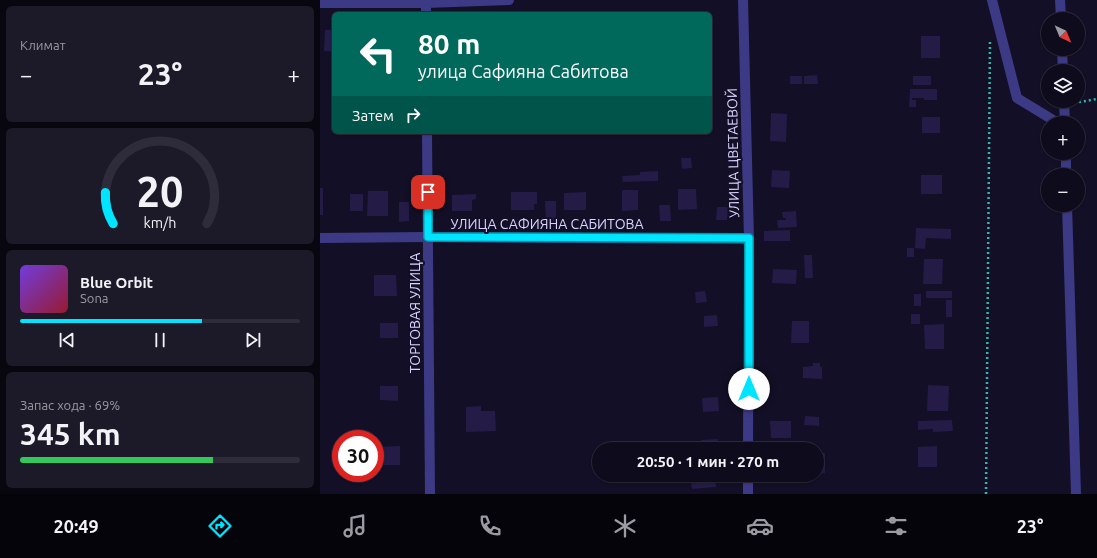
<!DOCTYPE html>
<html lang="ru">
<meta charset="utf-8">
<style>
body{margin:0;font-family:Ubuntu,sans-serif;background:#1c1929;color:#f1f3f6;height:100vh;display:flex;flex-direction:column;font-size:15px;white-space:nowrap}
*{box-sizing:border-box;margin:0}
p{font-size:13px;color:#9b9ba3}
.icon{flex:none;width:22px;height:22px;fill:none;stroke:currentColor;stroke-width:2;stroke-linecap:round;stroke-linejoin:round}
.map{position:relative;flex:1;overflow:hidden}
.side{display:flex;flex-direction:column;gap:6px;padding:6px;background:#08060f;width:320px}
.side>*{flex:none}
.banner{position:absolute;left:12px;top:12px;width:380px;height:122px;border-radius:6px;box-shadow:0 1px 3px #0004,0 0 0 1px #2e2b3b;background:#00695c;color:#fff;overflow:hidden}
.needle{width:26px;rotate:136deg}
.fabs{position:absolute;left:721px;top:12px;display:grid;gap:8px}
.fabs a{display:grid;place-items:center;width:44px;height:44px;border-radius:50%;background:#0e0b1c;box-shadow:0 1px 3px #0004,0 0 0 1px #2e2b3b;font-size:20px}
.speed{position:absolute;left:12px;top:430px;display:flex;gap:8px;font-size:20px;font-weight:700;text-align:center}
.speed>*{display:grid;place-content:center;width:52px;height:52px;border-radius:50%;background:#0e0b1c;box-shadow:0 1px 3px #0004,0 0 0 1px #2e2b3b;line-height:1}
.speed .limit{border:6px solid #d22;background:#fff;color:#111}
.pin{position:absolute;display:grid;place-items:center;width:34px;height:34px;color:#fff;margin:-17px;border-radius:8px;box-shadow:0 2px 6px #0006}
.me{position:absolute;width:44px;margin:-22px;rotate:0deg;stroke-linejoin:round;filter:drop-shadow(0 0 3px #0008)}
.turn{display:flex;align-items:center;gap:14px;height:84px;padding:0 20px;font-size:18px}
.turn .icon{width:52px;height:52px;stroke-width:2.5}
.turn b{display:block;font-size:28px;line-height:34px}
.then{display:flex;align-items:center;height:38px;padding:0 20px;background:#0003;gap:8px;font-size:15px}
.big{font-size:30px;font-weight:700;line-height:1.1}
.side .card{flex:1;display:flex;flex-direction:column;justify-content:center;gap:6px;min-width:0;padding:0 14px;border-radius:6px;background:#1c1929}
.side .dial{align-items:center;gap:0}
.dial svg{height:104px;overflow:visible;fill:none;stroke:#2e2b3b;stroke-width:7;stroke-linecap:round;text-anchor:middle}
.dial text{fill:#f1f3f6;stroke:none}
.song{display:flex;align-items:center;gap:12px}
.cover{width:48px;height:48px;border-radius:6px;background:linear-gradient(135deg,hsl(260 70% 55%),hsl(350 70% 35%))}
.played{height:4px;border-radius:2px;background:linear-gradient(90deg,#00e5ff 65%,#2e2b3b 65%)}
.keys{display:flex;justify-content:space-around;direction:ltr}
.heat{display:flex;justify-content:space-between;align-items:center;font-size:22px;direction:ltr}
.charge{height:6px;border-radius:3px;background:linear-gradient(90deg,#34c759 69%,#2e2b3b 0)}
.trip{position:absolute;left:272px;top:442px;width:232px;height:40px;border-radius:20px;background:#0e0b1c;box-shadow:0 1px 3px #0004,0 0 0 1px #2e2b3b;font-weight:700;line-height:40px;text-align:center}
.tabs{display:flex;height:64px;justify-content:space-around;align-items:center;background:#06040b;color:#9b9ba3}
.tabs .icon{width:28px;height:28px}
.tabs .active{color:#00e5ff}
.tabs b{font-size:18px;color:#f1f3f6}
main{display:flex;flex:1;min-height:0}
.map>svg:first-child{display:block}
.building{fill:#241b47}
.lines{fill:none;stroke-linecap:round;stroke-linejoin:round}
.path{stroke:#2fb8b0;stroke-width:2.5;stroke-dasharray:2 3;stroke-linecap:butt}
.minor{stroke:#3d3a85;stroke-width:10}
.route-casing{stroke:#0095a6;stroke-width:10}
.route{stroke:#00e5ff;stroke-width:7}
.labels{text-anchor:middle;stroke-width:4;stroke-linejoin:round;paint-order:stroke}
.street-label{font-size:14px;fill:#d9d4ff;stroke:#130f26}
</style>
<main>
<section class="side">
<div class="card"><p>Климат</p>
<div class="heat"><a>−</a><b class="big">23°</b><a>+</a></div>
</div>
<div class="card dial"><svg viewBox="0 0 100 80">
<path d="M14 69A42 42 0 1 1 86 69"/>
<path d="M14 69A42 42 0 0 1 8 45" stroke="#00e5ff"/>
<text x="50" y="56" font-size="32" font-weight="700">20</text>
<text x="50" y="72" font-size="11">km/h</text>
</svg></div>
<div class="card">
<div class="song"><i class="cover"></i><div><b>Blue Orbit</b><p>Sona</p></div></div>
<div class="played"></div>
<div class="keys"><svg class="icon" aria-label="previous" viewBox="0 0 24 24"><path d="M18 5L8 12l10 7zM5 5v14"/></svg><svg class="icon" aria-label="pause" viewBox="0 0 24 24"><path d="M8 5v14M16 5v14"/></svg><svg class="icon" aria-label="next" viewBox="0 0 24 24"><path d="M6 5l10 7-10 7zM19 5v14"/></svg></div>
</div>
<div class="card"><p>Запас хода · 69%</p><b class="big">345 km</b><div class="charge"></div></div>
</section>
<div class="map">
<svg width="777" height="494" viewBox="0 0 777 494">
<rect width="100%" height="100%" fill="#130f26"/>
<!-- building -->
<g class="building">
<polygon points="5,30 14,30 14,52 4,51"/>
<rect x="601" y="36" width="19" height="22"/>
<polygon points="497,75 498,84 484,84 484,76"/>
<rect x="470" y="76" width="12" height="8"/>
<rect x="593" y="76" width="18" height="9"/>
<polygon points="590,89 617,89 617,100 604,100 604,98 592,98 592,100 596,100 596,107 589,107"/>
<polygon points="451,113 467,114 466,142 450,141"/>
<rect x="602" y="117" width="18" height="16"/>
<polygon points="361,158 371,158 372,168 362,169"/>
<polygon points="452,170 470,171 469,188 451,187"/>
<polygon points="338,171 338,181 303,182 302,176 320,175 320,172"/>
<rect x="601" y="175" width="21" height="19"/>
<rect x="0" y="188" width="3" height="27"/>
<polygon points="358,189 376,189 377,209 358,210"/>
<polygon points="302,190 318,190 318,210 302,211"/>
<polygon points="48,191 68,191 68,216 47,216"/>
<polygon points="191,192 217,192 217,204 214,204 214,210 191,210"/>
<polygon points="266,192 266,210 244,210 244,193"/>
<rect x="30" y="194" width="13" height="17"/>
<polygon points="156,194 156,199 152,200 152,211 132,211 132,195"/>
<polygon points="225,201 236,201 236,221 226,222"/>
<polygon points="79,202 89,202 89,221 79,222"/>
<polygon points="339,205 350,205 351,221 340,221"/>
<polygon points="397,207 408,207 407,220 396,220"/>
<polygon points="476,211 477,227 458,228 457,220 466,220 466,218 463,218 462,212"/>
<polygon points="596,228 631,229 631,239 606,238 605,249 595,248"/>
<polygon points="470,230 470,241 444,241 444,231"/>
<rect x="587" y="248" width="7" height="9"/>
<polygon points="484,255 492,255 493,278 485,278"/>
<polygon points="604,259 623,259 622,284 603,284"/>
<polygon points="453,269 477,270 476,284 452,283"/>
<polygon points="54,275 76,275 77,296 54,296"/>
<polygon points="385,291 387,302 376,303 375,292"/>
<rect x="606" y="291" width="26" height="7"/>
<rect x="594" y="294" width="7" height="12"/>
<rect x="626" y="300" width="6" height="17"/>
<rect x="591" y="314" width="9" height="10"/>
<polygon points="397,315 398,326 384,327 384,316"/>
<polygon points="472,321 489,321 489,343 471,343"/>
<rect x="60" y="323" width="18" height="15"/>
<polygon points="624,324 624,349 605,349 604,325"/>
<polygon points="493,363 500,363 500,367 502,367 502,379 483,378 483,367 493,366"/>
<polygon points="608,385 629,386 628,411 607,411"/>
<polygon points="60,386 78,386 78,401 60,400"/>
<polygon points="398,397 399,411 383,412 382,398"/>
<polygon points="161,406 161,411 175,411 176,431 146,432 146,407"/>
<polygon points="485,416 499,417 499,426 484,425"/>
<polygon points="632,420 633,431 613,432 613,429 598,430 598,421"/>
<polygon points="450,421 471,421 471,438 451,438"/>
<polygon points="398,439 398,449 381,449 381,440"/>
<polygon points="80,446 80,465 56,465 56,447"/>
<polygon points="617,446 617,467 598,467 598,447"/>
<polygon points="497,453 505,453 505,473 497,474"/>
<polygon points="395,479 396,487 372,489 371,481"/>
</g>
<g class="lines">
<!-- path -->
<g class="path">
<polyline points="754,103 777,99"/>
<polyline points="666,494 670,41"/>
</g>
<!-- minor -->
<g class="minor">
<polyline points="106,0 106,14"/>
<polyline points="423,0 429,239 428,449"/>
<polyline points="672,0 697,98 738,123"/>
<polyline points="740,0 741,19"/>
<polyline points="0,3 106,3 189,0"/>
<polyline points="742,49 743,71"/>
<polyline points="744,101 745,123"/>
<polyline points="107,132 110,494"/>
<polyline points="746,153 746,175"/>
<polyline points="747,205 756,494"/>
<polyline points="0,238 108,237 429,239"/>
<polyline points="428,494 428,475"/>
</g>
</g>
<g class="lines">
<!-- route casing -->
<g class="route-casing">
<polyline id="route" points="108,192 108,237 429,238 429,389"/>
</g>
<!-- route -->
<use href="#route" class="route"/>
</g>
<g class="labels">
<!-- street labels -->
<g class="street-label">
<text transform="translate(413 153) rotate(-91)" y="5">УЛИЦА ЦВЕТАЕВОЙ</text>
<text x="227" y="229">УЛИЦА САФИЯНА САБИТОВА</text>
<text transform="translate(95 313) rotate(-90)" y="5">ТОРГОВАЯ УЛИЦА</text>
</g>
</g>
</svg>
<div class="fabs">
<a><svg class="needle" viewBox="-14 -14 28 28"><path d="M0-13l5 13h-10z" fill="#e53935"/><path d="M0 13l5-13h-10z" fill="#9b9ba3"/></svg></a>
<a><svg class="icon" aria-label="layers" viewBox="0 0 24 24"><path d="M12 4l9 5-9 5-9-5zM3 14l9 5 9-5"/></svg></a>
<a>+</a>
<a>−</a>
</div>
<div class="speed"><div class="limit">30</div></div>
<div class="pin" style="left:108px;top:192px;background:#d93025"><svg class="icon" aria-label="arrive" viewBox="0 0 24 24"><path d="M6 21V4h12l-3 4 3 4H6"/></svg></div>
<svg class="me" style="left:429px;top:389px" viewBox="-20 -20 40 40"><circle r="19" fill="#fff"/><path d="M0-13L10 11 0 6-10 11z" fill="#00e5ff"/></svg>
<div class="trip">20:50 · 1 мин · 270 m</div>
<div class="banner">
<div class="turn"><svg class="icon" aria-label="left" viewBox="0 0 24 24"><path d="M17 20v-9H6M10 6l-5 5 5 5"/></svg><div><b>80 m</b>улица Сафияна Сабитова</div></div>
<div class="then">Затем<svg class="icon" aria-label="right" viewBox="0 0 24 24"><path d="M7 20v-9h11M14 6l5 5-5 5"/></svg></div>
</div>
</div>
</main>
<nav class="tabs">
<b>20:49</b>
<svg class="icon active" aria-label="directions" viewBox="0 0 24 24"><path d="M12 3l9 9-9 9-9-9zM9 14v-3h6M13 9l2 2-2 2"/></svg>
<svg class="icon" aria-label="music" viewBox="0 0 24 24"><path d="M9 18V5l10-2v13"/><circle cx="6" cy="18" r="3"/><circle cx="16" cy="16" r="3"/></svg>
<svg class="icon" aria-label="phone" viewBox="0 0 24 24"><path d="M5 4h4l2 5-3 2q2 4 5 5l2-3 5 2v4C11 20 4 13 5 4z"/></svg>
<svg class="icon" aria-label="climate" viewBox="0 0 24 24"><path d="M12 3v18M4 7l16 10M4 17L20 7"/></svg>
<svg class="icon" aria-label="car" viewBox="0 0 24 24"><path d="M5 17H2v-5l4-1 3-4h7l3 4 3 1v5h-3M9 17h6M6 11h13"/><circle cx="7" cy="17" r="2"/><circle cx="17" cy="17" r="2"/></svg>
<svg class="icon" aria-label="filters" viewBox="0 0 24 24"><path d="M4 7h16M4 17h16"/><circle cx="9" cy="7" r="2"/><circle cx="15" cy="17" r="2"/></svg>
<b>23°</b>
</nav>
